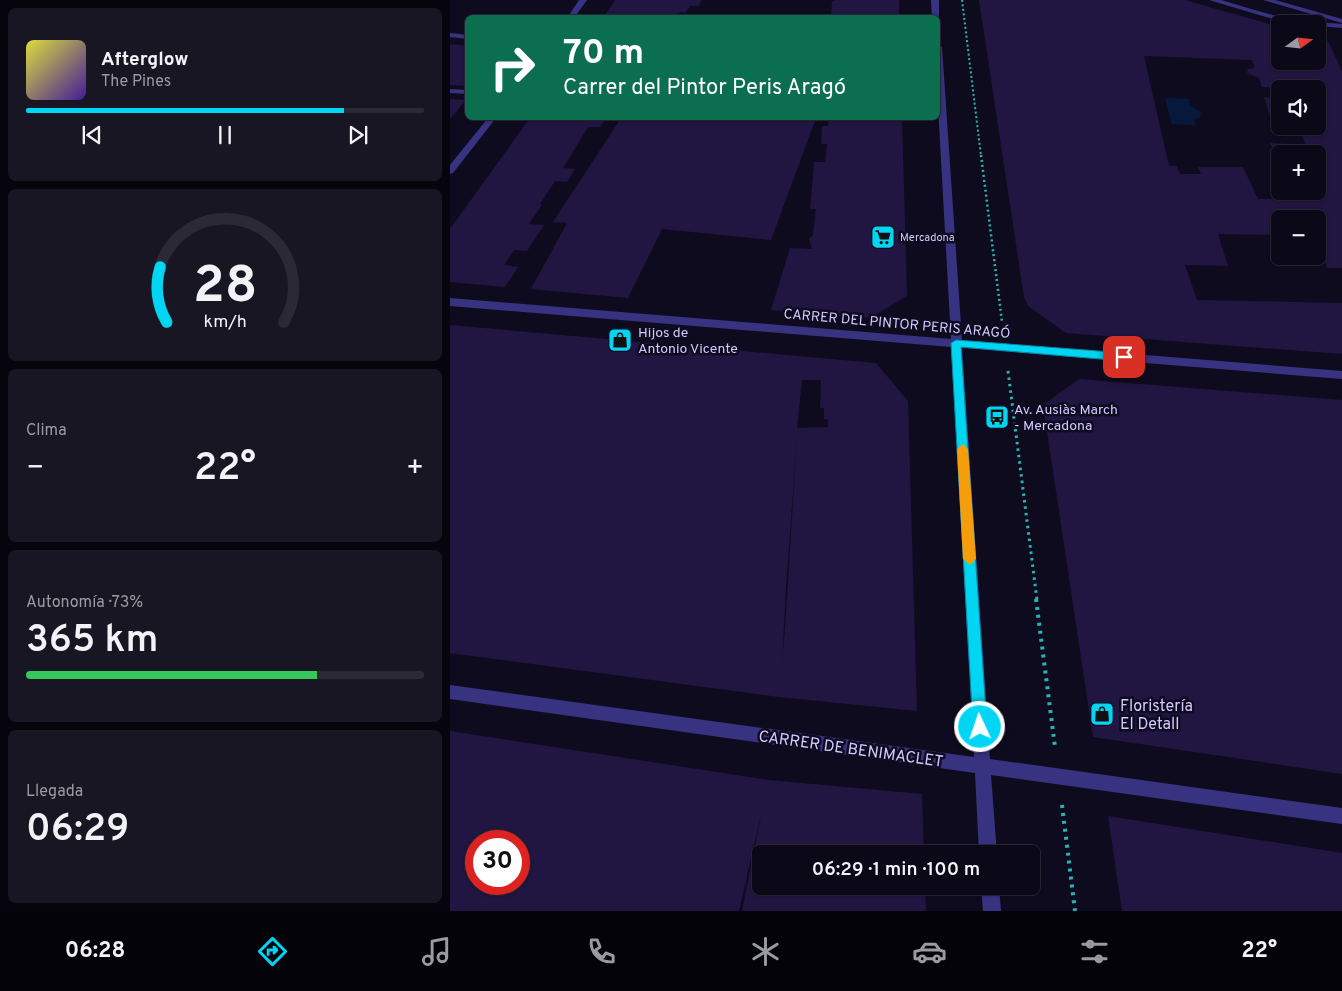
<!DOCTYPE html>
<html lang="es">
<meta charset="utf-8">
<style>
body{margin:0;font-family:Overpass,sans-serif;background:#191624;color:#f1f3f6;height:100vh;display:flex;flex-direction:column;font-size:19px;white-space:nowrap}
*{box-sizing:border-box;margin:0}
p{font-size:16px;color:#9a9aa1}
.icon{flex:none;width:28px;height:28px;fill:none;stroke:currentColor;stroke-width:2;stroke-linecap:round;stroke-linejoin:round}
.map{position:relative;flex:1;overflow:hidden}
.sheet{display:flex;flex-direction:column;gap:8px;padding:8px;background:#06040d;width:450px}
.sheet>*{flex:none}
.banner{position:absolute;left:15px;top:15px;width:475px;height:105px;border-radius:8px;box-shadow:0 1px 4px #0004,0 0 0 1px #2b2936;background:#0b6e4f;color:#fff;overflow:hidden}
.needle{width:32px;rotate:75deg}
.buttons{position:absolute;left:821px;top:15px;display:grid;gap:10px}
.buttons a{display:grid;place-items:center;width:55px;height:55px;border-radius:8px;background:#0b0817;box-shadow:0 1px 4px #0004,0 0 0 1px #2b2936;font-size:25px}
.speed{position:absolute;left:15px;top:830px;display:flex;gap:10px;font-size:25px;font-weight:700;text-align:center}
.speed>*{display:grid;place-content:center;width:65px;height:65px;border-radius:50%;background:#0b0817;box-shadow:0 1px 4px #0004,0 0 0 1px #2b2936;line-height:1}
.speed .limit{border:8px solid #d22;background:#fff;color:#111}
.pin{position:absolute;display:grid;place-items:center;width:42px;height:42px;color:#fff;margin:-21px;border-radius:10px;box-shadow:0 2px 8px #0006}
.me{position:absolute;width:55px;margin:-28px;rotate:357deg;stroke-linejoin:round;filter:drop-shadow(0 0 4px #0008)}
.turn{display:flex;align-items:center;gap:18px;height:105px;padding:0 15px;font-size:22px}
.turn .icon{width:65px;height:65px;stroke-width:2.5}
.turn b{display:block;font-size:35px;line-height:42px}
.big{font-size:38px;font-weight:600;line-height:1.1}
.sheet .card{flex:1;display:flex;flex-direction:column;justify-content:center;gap:8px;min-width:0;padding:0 18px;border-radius:8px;background:#191624}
.sheet .dial{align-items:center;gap:0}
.dial svg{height:130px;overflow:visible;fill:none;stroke:#2b2936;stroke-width:7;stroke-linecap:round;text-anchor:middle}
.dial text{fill:#f1f3f6;stroke:none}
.song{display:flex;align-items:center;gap:15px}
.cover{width:60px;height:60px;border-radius:8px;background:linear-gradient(135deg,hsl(60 70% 55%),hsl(260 70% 35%))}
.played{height:5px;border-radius:2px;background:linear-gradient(90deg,#00d6f4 80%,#2b2936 80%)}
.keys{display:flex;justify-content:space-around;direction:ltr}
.heat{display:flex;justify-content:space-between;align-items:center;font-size:28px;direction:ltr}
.charge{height:8px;border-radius:4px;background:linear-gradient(90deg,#34c759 73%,#2b2936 0)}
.trip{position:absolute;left:302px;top:845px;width:288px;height:50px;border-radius:8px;background:#0b0817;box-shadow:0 1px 4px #0004,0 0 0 1px #2b2936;font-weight:600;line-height:50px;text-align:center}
.tab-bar{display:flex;height:80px;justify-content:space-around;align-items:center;background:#040309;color:#9a9aa1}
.tab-bar .icon{width:35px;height:35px}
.tab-bar .active{color:#00d6f4}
.tab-bar b{font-size:22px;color:#f1f3f6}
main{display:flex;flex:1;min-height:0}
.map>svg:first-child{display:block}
.water{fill:#06193d}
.building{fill:#201641;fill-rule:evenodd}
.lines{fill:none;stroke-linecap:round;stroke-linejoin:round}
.path-far3{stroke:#26b6b1;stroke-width:2;stroke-dasharray:2 2.5;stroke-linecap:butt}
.path-far2{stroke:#26b6b1;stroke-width:2.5;stroke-dasharray:2 3;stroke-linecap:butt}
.path-far1{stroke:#26b6b1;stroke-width:3;stroke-dasharray:2.5 4;stroke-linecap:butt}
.path{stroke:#26b6b1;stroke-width:4;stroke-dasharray:3 5;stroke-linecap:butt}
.lane{fill:#383381;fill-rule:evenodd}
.street{fill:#383381;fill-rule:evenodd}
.route{fill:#00d6f4;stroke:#008b9f}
.slow{fill:#f59e0b}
.labels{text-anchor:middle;stroke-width:5;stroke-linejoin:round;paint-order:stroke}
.far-poi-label{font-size:11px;fill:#d1c9ff;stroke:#0f0b1f;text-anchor:start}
.street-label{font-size:14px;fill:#d1c9ff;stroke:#0f0b1f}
.poi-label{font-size:14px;fill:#d1c9ff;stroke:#0f0b1f;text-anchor:start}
.near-poi-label{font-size:16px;fill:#d1c9ff;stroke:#0f0b1f;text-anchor:start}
.near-street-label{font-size:16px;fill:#d1c9ff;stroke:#0f0b1f}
</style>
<main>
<section class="sheet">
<div class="card">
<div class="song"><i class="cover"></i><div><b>Afterglow</b><p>The Pines</p></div></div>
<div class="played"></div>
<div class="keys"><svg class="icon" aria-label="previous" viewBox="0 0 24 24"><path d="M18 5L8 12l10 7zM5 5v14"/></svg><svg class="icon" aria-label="pause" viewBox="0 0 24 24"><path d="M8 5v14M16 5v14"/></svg><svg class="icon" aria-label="next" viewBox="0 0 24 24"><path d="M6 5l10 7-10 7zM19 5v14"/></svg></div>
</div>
<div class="card dial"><svg viewBox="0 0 100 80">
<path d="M14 69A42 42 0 1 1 86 69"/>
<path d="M14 69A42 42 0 0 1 10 35" stroke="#00d6f4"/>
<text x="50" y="56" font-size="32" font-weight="700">28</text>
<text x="50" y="72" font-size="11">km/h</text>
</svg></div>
<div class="card"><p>Clima</p>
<div class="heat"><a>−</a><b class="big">22°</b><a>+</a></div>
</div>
<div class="card"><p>Autonomía · 73%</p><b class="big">365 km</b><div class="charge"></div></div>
<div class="card"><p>Llegada</p><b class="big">06:29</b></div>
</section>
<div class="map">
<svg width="892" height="911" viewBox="0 0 892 911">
<rect width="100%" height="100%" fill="#0f0b1f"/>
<!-- water -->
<polygon class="water" points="715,98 738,99 740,105 751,112 750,117 744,120 746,125 722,124"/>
<!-- building -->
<g class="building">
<polygon points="165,0 252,0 248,6 240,6 235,13 230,12 226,18 190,14 189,18 153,18"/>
<polygon points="386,0 449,0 449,18 381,18 382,2"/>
<path d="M529,0h206l95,27v34h38v-23l10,3 14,30v197h-15l-9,-28v-21h-38v16l-62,-1 10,32 -43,-1 12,35 145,3v51l-276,-21 -38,-27 -4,-9zM694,56l108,4 3,8 -7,1 -1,4 12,5 3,9 56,2v37h-19l7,19 -36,-2 10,26v-15h38v37h-38v-9h-5l8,17h-25l-15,-32h-45l3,7h-21l-3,-8h-8z"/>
<polygon points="0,44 18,46 18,86 0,85"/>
<polygon points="814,97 830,98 830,127 823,126"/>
<polygon points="0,99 16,100 0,119"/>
<polygon points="80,118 156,118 150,127 138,127 113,168 125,169 117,182 105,181 90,204 92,205 79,224 94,225 77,251 64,250 54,265 68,267 55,287 0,282 0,229"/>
<polygon points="171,118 366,118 321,240 212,229 178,298 81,289 117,223 103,222"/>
<polygon points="379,118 452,118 457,296 420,318 321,310 340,248 362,249 359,239 363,235 366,209 360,209 364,162 375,162 377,144 371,144 372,126 378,126"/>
<path d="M0,325l426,38 32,38 9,310 -138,-14 -329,-44zM352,380h19l-1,28h4v11h4v8l-31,1zM347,438l-12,190 -3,35 4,-76z"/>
<polygon points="629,379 892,400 892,774 643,737 593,405"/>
<path d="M0,731l319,49 153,14 2,60h-163v32h164l1,25h-184l20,-100 -23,100h-289zM26,841h43v43h-43z"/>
<polygon points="658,816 892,853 892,911 672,911"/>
</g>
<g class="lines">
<!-- path-far3 -->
<polyline class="path-far3" points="512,0 531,156"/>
<!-- path-far2 -->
<polyline class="path-far2" points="531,155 552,322"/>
<!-- path-far1 -->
<polyline class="path-far1" points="558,371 587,600"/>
<!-- path -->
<g class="path">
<polyline points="586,599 605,747"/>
<polyline points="612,805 625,911"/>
</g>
<!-- lane -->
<path class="lane" d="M759,0h12c17,5 86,27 97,22l24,2v4l-24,-2v-2h-28z"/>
<!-- street -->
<g class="street">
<polygon points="129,0 137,0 124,18 117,18"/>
<polygon points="481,0 489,0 489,20 488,18 482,18"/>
<polygon points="813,0 825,0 892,19 892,23"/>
<polygon points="0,33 18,35 18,39 0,37"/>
<polygon points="488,45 492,47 512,340 892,371 892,379 512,348 540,759 892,808 892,824 541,775 547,854 529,854 525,773 0,699 0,685 524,757 501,347 0,306 0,298 501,339 488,106"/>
<polygon points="0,89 18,90 18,94 0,93"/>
<polygon points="38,118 46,118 3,173 0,174 0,165"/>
<polygon points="531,886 549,886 551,911 533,911"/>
</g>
</g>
<!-- route -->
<polygon class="route" points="506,340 674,353 679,357 674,361 511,347 537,727 535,732 530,734 525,732 523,727 501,343"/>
<!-- slow -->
<polygon class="slow" points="513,444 518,449 526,559 520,565 513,559 507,449"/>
<!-- icons -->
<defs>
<g id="supermarket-square" transform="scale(1.25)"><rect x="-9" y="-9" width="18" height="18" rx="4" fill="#00d6f4" stroke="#0f0b1f"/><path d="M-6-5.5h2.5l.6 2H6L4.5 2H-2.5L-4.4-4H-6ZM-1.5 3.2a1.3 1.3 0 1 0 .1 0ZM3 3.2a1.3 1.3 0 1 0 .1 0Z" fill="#111"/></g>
<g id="shop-square" transform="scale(1.25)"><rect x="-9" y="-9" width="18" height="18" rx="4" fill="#00d6f4" stroke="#0f0b1f"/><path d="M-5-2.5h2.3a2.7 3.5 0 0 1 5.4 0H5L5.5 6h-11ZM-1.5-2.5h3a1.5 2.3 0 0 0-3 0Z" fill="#111"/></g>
<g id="bus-square" transform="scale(1.25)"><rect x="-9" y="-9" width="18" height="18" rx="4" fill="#00d6f4" stroke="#0f0b1f"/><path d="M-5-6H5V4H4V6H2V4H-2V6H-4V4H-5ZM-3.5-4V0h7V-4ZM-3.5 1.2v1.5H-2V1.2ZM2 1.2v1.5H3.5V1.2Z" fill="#111"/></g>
</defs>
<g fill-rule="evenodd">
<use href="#supermarket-square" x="433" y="237"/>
<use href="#shop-square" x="170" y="340"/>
<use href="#bus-square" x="547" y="417"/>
<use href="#shop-square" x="652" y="714"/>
</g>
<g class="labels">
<!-- far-poi labels -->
<g class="far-poi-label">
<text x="450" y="241">Mercadona</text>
</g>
<!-- street labels -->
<g class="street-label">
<text transform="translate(447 323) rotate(5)" y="5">CARRER DEL PINTOR PERIS ARAGÓ</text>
</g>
<!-- poi labels -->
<g class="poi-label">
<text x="188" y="337">Hijos de<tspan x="188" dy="16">Antonio Vicente</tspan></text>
<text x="564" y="414">Av. Ausiàs March<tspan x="564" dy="16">- Mercadona</tspan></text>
</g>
<!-- near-poi labels -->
<g class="near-poi-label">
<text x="670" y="711">Floristería<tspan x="670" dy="18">El Detall</tspan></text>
</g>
<!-- near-street labels -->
<g class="near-street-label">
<text transform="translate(401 748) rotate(8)" y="6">CARRER DE BENIMACLET</text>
</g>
</g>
</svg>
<div class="buttons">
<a><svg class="needle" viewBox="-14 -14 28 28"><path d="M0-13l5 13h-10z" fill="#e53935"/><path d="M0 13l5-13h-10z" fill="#9a9aa1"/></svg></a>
<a><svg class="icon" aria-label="sound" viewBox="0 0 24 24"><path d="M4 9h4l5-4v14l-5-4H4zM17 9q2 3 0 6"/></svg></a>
<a>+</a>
<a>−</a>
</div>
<div class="speed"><div class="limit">30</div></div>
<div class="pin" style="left:674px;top:357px;background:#d93025"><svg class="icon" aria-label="arrive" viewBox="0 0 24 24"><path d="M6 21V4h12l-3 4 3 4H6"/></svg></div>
<svg class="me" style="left:530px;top:727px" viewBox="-20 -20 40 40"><circle r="17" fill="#00d6f4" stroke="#fff" stroke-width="3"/><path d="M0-11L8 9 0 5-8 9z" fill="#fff"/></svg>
<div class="trip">06:29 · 1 min · 100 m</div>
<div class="banner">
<div class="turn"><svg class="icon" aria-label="right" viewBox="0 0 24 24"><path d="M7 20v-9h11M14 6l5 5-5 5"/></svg><div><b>70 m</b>Carrer del Pintor Peris Aragó</div></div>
</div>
</div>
</main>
<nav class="tab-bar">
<b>06:28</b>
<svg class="icon active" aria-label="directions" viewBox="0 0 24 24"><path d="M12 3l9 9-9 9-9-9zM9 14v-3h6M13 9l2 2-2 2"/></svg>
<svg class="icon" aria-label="music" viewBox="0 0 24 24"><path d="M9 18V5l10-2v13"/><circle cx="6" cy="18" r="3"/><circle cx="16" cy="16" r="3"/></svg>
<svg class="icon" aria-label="phone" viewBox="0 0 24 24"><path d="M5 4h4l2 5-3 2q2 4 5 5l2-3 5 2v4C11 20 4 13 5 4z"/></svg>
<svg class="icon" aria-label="climate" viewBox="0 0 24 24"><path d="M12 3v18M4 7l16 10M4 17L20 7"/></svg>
<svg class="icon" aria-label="car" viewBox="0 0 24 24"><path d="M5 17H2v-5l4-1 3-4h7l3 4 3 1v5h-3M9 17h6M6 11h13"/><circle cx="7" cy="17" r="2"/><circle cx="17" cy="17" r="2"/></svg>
<svg class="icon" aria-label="filters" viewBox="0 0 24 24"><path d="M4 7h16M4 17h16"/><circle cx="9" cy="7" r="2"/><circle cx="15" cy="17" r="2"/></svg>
<b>22°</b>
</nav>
